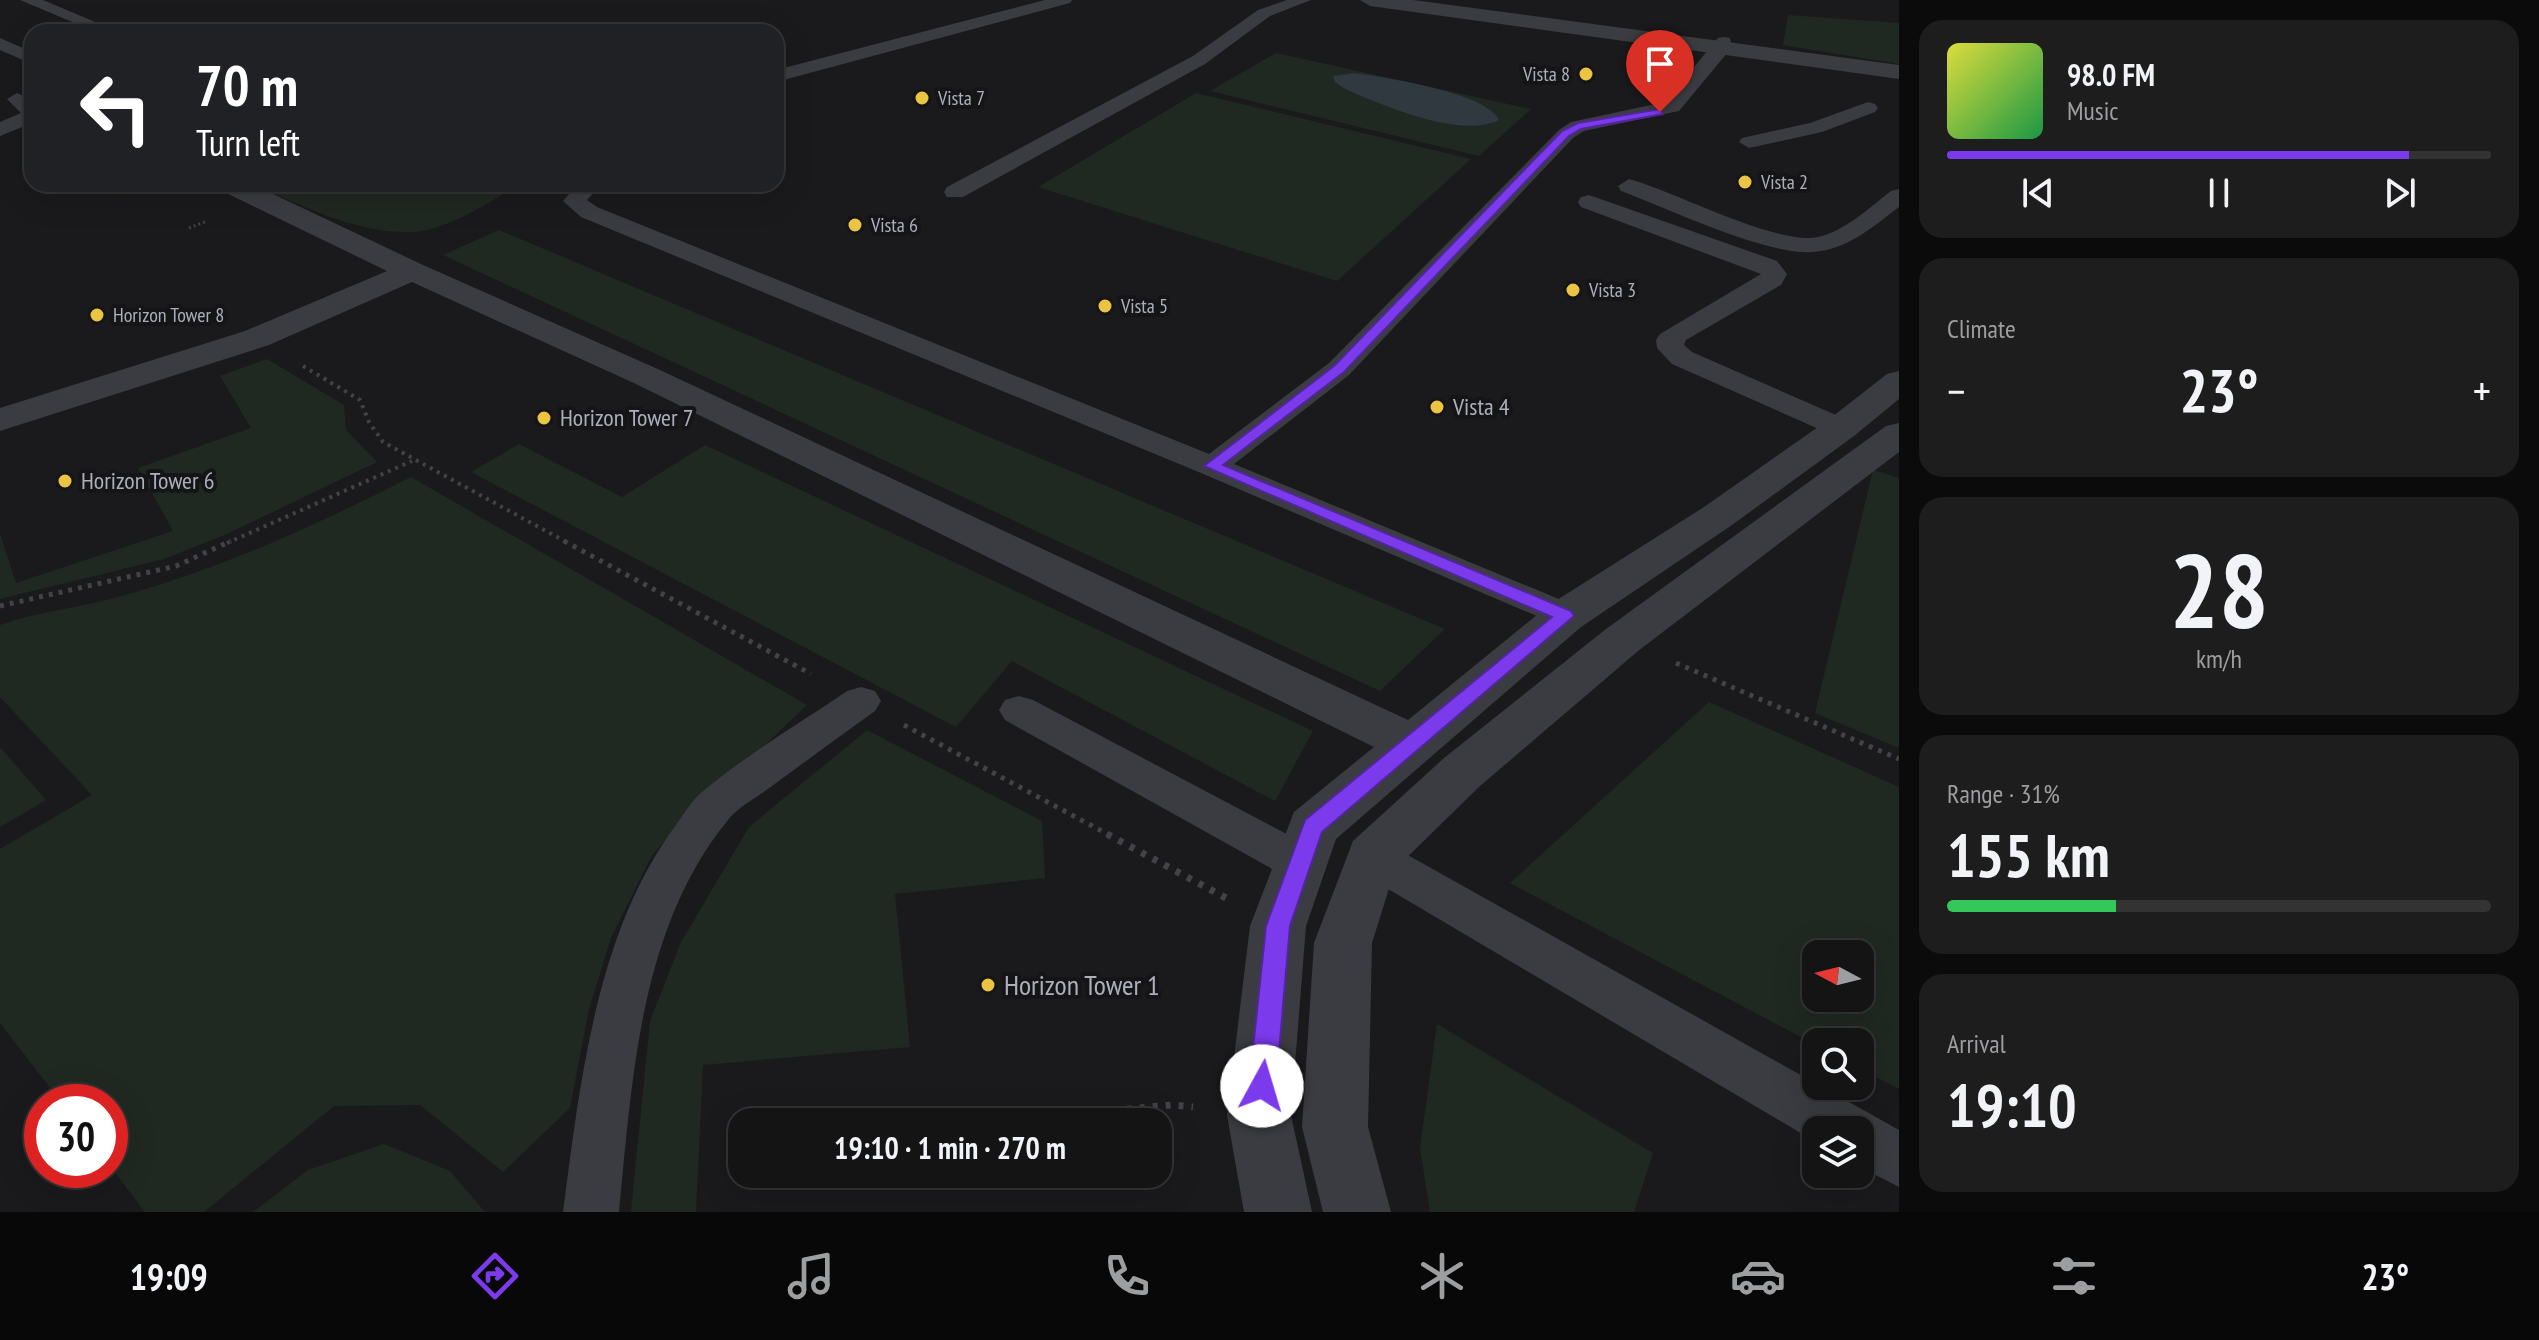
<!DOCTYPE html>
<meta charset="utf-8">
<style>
body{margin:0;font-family:"PT Sans Narrow",sans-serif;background:#1d1d1e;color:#f1f3f6;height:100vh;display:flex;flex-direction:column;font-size:30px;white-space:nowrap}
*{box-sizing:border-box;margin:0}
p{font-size:26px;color:#9d9ea0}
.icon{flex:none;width:44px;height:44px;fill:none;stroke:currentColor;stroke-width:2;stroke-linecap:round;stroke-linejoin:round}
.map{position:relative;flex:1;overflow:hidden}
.side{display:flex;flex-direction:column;gap:20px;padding:20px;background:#0b0b0c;width:640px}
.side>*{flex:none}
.top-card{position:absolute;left:24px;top:24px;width:760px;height:168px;border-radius:24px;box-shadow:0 8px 32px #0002,0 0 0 2px #333334;background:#202124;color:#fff;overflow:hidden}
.needle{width:52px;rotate:277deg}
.tools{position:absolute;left:1802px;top:940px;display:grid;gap:16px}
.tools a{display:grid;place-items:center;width:72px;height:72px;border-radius:16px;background:#141415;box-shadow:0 8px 32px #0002,0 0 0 2px #333334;font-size:40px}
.speed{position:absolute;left:24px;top:1084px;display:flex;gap:16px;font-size:40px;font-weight:700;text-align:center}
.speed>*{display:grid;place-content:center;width:104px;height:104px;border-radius:50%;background:#141415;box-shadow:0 8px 32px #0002,0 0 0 2px #333334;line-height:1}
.speed .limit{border:12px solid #d22;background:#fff;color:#111}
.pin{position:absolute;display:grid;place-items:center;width:68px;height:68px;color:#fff;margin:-82px -34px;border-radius:50% 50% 50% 0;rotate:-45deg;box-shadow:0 0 8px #0007}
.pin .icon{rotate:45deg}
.me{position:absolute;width:88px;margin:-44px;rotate:6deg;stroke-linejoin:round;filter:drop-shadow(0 0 6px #0008)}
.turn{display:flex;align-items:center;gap:28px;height:168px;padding:0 40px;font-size:36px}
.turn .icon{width:104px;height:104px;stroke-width:2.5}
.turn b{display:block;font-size:56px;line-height:68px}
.big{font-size:60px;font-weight:700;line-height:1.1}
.side .widget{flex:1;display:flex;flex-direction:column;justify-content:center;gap:12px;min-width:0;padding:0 28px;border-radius:24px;background:#1d1d1e}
.side .dial{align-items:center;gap:0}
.dial b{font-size:104px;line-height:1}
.song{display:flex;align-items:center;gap:24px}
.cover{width:96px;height:96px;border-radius:12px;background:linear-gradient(135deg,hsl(60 70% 55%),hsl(140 70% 35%))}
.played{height:8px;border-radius:4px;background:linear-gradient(90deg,#7c3aed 85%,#333334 85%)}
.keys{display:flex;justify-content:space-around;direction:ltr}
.heat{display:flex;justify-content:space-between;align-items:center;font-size:44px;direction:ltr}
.charge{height:12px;border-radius:6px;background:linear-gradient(90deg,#34c759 31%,#333334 0)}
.trip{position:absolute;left:728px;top:1108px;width:444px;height:80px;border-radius:24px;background:#141415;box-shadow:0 8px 32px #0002,0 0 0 2px #333334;font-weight:700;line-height:80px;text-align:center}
.menu{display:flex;height:128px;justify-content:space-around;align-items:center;background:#080808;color:#9d9ea0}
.menu .icon{width:56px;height:56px}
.menu .selected{color:#7c3aed}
.menu b{font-size:36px;color:#f1f3f6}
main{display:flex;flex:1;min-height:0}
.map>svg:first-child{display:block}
.green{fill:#202822;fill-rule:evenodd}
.water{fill:#303840}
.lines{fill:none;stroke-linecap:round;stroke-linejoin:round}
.path-far3{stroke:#414348;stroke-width:3;stroke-dasharray:2 3;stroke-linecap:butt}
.path-far2{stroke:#414348;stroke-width:4;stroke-dasharray:3 5;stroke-linecap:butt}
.path-far1{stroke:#414348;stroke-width:5;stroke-dasharray:4 6;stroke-linecap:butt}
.path{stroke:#414348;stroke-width:7;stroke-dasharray:5 8;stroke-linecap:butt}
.service{fill:#3b3c41;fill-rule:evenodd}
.minor{fill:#3b3c41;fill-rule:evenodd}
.route{fill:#7c3aed;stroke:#51269a;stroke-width:2}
.poi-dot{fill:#ecc443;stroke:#151518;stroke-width:3}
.labels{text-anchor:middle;stroke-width:8;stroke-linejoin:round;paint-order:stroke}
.far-poi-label{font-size:20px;fill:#adb0bb;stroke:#151518;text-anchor:start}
.poi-label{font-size:24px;fill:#adb0bb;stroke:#151518;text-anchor:start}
.near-poi-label{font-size:28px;fill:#adb0bb;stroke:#151518;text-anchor:start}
</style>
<main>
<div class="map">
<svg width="1899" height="1212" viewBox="0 0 1899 1212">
<rect width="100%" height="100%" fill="#1a1a1c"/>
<!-- green -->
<g class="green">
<polygon points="1788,15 1899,23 1899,64 1783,45"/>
<polygon points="1276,53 1531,109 1479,156 1210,91"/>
<polygon points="1196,93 1471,159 1337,281 1038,187"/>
<path d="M253,184h266c-26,17 -74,47 -106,48 -57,2 -110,-26 -160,-48z"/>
<polygon points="499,230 1445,629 1380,691 443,255"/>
<polygon points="267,359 344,405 346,430 377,462 227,534 164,559 0,599 0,534 16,583 173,531 138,468 251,428 220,376"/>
<polygon points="519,444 622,497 705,445 1313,731 1275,801 1012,661 956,727 471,472"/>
<polygon points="1873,470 1899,478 1899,748 1815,713"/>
<path d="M411,477l396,228 -45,43 -66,55 -45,54 -40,81 -22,71 -19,99 -67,64 -83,-67 -86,1 -130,106h-59l-35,-46v-64h-49l-61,-79v-174l92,-54 -92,-98v-72c39,-14 79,-17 118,-28 103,-28 198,-72 293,-120z"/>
<path d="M1709,702l190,85v302l-39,-20v-27h-44v3l-306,-162zM1816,954h44v44h-44z"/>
<polygon points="867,730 1042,821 1045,878 895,894 910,1047 703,1065 696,1212 631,1212 650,1021 681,942 749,827"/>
<polygon points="0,747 46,800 0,827"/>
<polygon points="1437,1024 1653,1153 1634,1212 1430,1212 1420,1148"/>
<polygon points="384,1144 450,1171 485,1212 253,1212 308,1170"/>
</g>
<!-- water -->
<path class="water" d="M1354,73c30,4 134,20 145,47 -39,19 -114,-14 -152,-30l-12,-8 -2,-6z"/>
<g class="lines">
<!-- path-far3 -->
<g class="path-far3">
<polyline points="125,193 151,184"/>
<polyline points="189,228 207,221"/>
</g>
<!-- path-far2 -->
<g class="path-far2">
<polyline points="303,366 360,400 369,422 383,442 568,543"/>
<polyline points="227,543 412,461"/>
</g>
<!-- path-far1 -->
<g class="path-far1">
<polyline points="564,541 811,674"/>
<polyline points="0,606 176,566 231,541"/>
<polyline points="1676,663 1899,759"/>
<polyline points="904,725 1111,836"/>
</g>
<!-- path -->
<g class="path">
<polyline points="1107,834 1226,898"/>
<polyline points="1075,1114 1172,1105 1193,1107"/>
</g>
<!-- service -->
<g class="service">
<polygon points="20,0 43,0 119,32 96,32"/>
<polygon points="1045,0 1072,0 1070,3 776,82 776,70"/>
<polygon points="1287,0 1311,0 1270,16 1205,64 963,197 947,197 944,192 947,187 1193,56 1258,10"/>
<polygon points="1724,37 1730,38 1732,47 1679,111 1584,131 1573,138 1349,375 1234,464 1578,607 1583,616 1578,625 1565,628 1201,473 581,217 563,201 578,184 601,184 587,200 597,207 1209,454 1329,363 1559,130 1571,122 1665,102 1718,38"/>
<polygon points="0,38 32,52 32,64 0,50"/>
<polygon points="17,93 32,100 32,123 0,136 0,122 21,113 7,99"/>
<polygon points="1868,102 1875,104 1878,108 1875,112 1822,132 1749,148 1739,142 1742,138 1810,123"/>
<path d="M1629,179c45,12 148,67 189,58 27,-6 51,-29 73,-46l8,-2v18c-25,19 -52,43 -86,45 -46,4 -146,-44 -192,-61l-3,-5z"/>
<polygon points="1589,195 1777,261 1787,274 1781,285 1686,340 1684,345 1692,352 1852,422 1856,428 1852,434 1841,437 1830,434 1672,364 1657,348 1656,340 1660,334 1761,274 1581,207 1578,202 1581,197"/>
<path d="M861,687l14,4 6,10 -6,10c-35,25 -69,50 -103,75 -14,11 -33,20 -44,34 -88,107 -96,259 -109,392h-56c17,-129 33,-280 113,-387 8,-11 16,-25 26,-33 45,-38 97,-68 145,-101z"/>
<polygon points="1019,696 1033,700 1317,850 1323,863 1317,876 1301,881 1285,876 1005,720 999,710 1005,700"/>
<polygon points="1372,839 1388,844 1899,1130 1899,1187 1860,1167 1860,1130 1816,1130 1816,1142 1356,870 1350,857 1356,844"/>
</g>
<!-- minor -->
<g class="minor">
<polygon points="1360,0 1413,0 1899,65 1899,79 1370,6"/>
<polygon points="217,184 252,184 423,265 660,370 1408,720 1549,605 1704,507 1828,420 1887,374 1899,371 1899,399 1854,436 1732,525 1581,627 1336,839 1306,926 1291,1115 1312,1212 1244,1212 1227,1115 1250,926 1294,812 1374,747 636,384 412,282 269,345 0,431 0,408 245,331 387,271 220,190"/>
<polygon points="1899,423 1899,452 1638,651 1480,786 1395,869 1372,943 1368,1127 1391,1212 1323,1212 1302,1127 1314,943 1353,841 1444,758 1606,629 1886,426"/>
</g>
</g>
<!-- route -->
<polygon class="route" points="1660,109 1663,114 1581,129 1569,136 1344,372 1223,465 1571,611 1574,616 1322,832 1290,926 1276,1086 1272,1095 1262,1098 1253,1095 1249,1086 1266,926 1305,820 1552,617 1204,466 1334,366 1562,131 1578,123"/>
<!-- markers -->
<g class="poi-dot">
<circle cx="1586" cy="74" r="8"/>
<circle cx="922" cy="98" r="8"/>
<circle cx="1745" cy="182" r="8"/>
<circle cx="855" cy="225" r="8"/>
<circle cx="1573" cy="290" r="8"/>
<circle cx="1105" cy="306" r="8"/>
<circle cx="97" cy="315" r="8"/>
<circle cx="1437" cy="407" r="8"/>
<circle cx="544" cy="418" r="8"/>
<circle cx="65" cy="481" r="8"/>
<circle cx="988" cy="985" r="8"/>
</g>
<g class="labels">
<!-- far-poi labels -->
<g class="far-poi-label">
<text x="1570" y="81" text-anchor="end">Vista 8</text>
<text x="938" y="105">Vista 7</text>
<text x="1761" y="189">Vista 2</text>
<text x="871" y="232">Vista 6</text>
<text x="1589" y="297">Vista 3</text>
<text x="1121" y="313">Vista 5</text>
<text x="113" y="322">Horizon Tower 8</text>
</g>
<!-- poi labels -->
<g class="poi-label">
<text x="1453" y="415">Vista 4</text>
<text x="560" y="426">Horizon Tower 7</text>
<text x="81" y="489">Horizon Tower 6</text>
</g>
<!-- near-poi labels -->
<g class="near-poi-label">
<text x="1004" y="995">Horizon Tower 1</text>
</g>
</g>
</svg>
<div class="tools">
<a><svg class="needle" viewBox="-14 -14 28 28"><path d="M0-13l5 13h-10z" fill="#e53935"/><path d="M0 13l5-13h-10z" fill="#9d9ea0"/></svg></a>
<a><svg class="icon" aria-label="search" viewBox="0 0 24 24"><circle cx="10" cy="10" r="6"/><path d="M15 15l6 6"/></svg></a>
<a><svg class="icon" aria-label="layers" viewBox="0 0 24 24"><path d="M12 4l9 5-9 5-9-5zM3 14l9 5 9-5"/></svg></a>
</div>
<div class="speed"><div class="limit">30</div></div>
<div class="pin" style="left:1660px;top:112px;background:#d93025"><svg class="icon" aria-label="arrive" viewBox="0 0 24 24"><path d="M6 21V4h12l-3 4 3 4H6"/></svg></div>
<svg class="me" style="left:1262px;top:1086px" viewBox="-20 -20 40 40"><circle r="19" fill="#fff"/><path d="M0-13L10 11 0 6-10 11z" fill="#7c3aed"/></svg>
<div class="trip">19:10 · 1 min · 270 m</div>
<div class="top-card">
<div class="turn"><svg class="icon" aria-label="left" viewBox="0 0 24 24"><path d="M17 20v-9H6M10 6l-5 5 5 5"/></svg><div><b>70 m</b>Turn left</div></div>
</div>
</div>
<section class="side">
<div class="widget">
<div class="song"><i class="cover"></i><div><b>98.0 FM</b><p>Music</p></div></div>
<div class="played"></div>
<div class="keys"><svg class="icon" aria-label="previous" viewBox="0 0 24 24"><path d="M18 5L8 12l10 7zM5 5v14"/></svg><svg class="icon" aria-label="pause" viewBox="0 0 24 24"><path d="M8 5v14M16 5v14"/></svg><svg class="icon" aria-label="next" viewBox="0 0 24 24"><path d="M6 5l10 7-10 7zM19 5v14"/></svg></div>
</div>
<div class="widget"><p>Climate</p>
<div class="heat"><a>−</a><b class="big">23°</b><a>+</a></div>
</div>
<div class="widget dial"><b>28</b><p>km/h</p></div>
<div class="widget"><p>Range · 31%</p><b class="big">155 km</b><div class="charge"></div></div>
<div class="widget"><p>Arrival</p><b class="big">19:10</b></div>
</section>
</main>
<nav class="menu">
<b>19:09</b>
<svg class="icon selected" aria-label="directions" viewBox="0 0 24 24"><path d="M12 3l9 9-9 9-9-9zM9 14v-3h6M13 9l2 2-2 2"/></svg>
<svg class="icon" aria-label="music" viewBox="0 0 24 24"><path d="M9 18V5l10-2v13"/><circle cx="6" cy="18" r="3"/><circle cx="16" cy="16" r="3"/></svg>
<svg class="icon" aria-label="phone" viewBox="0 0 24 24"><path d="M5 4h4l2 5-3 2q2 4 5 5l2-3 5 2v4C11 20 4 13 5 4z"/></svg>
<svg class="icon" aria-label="climate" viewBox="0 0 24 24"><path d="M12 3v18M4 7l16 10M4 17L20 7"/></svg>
<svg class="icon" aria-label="car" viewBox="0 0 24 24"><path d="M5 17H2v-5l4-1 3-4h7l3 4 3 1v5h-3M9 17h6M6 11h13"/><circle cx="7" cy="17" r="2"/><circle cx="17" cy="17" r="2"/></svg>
<svg class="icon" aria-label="filters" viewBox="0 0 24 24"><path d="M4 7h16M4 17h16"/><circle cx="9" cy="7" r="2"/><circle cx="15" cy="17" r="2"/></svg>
<b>23°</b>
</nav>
